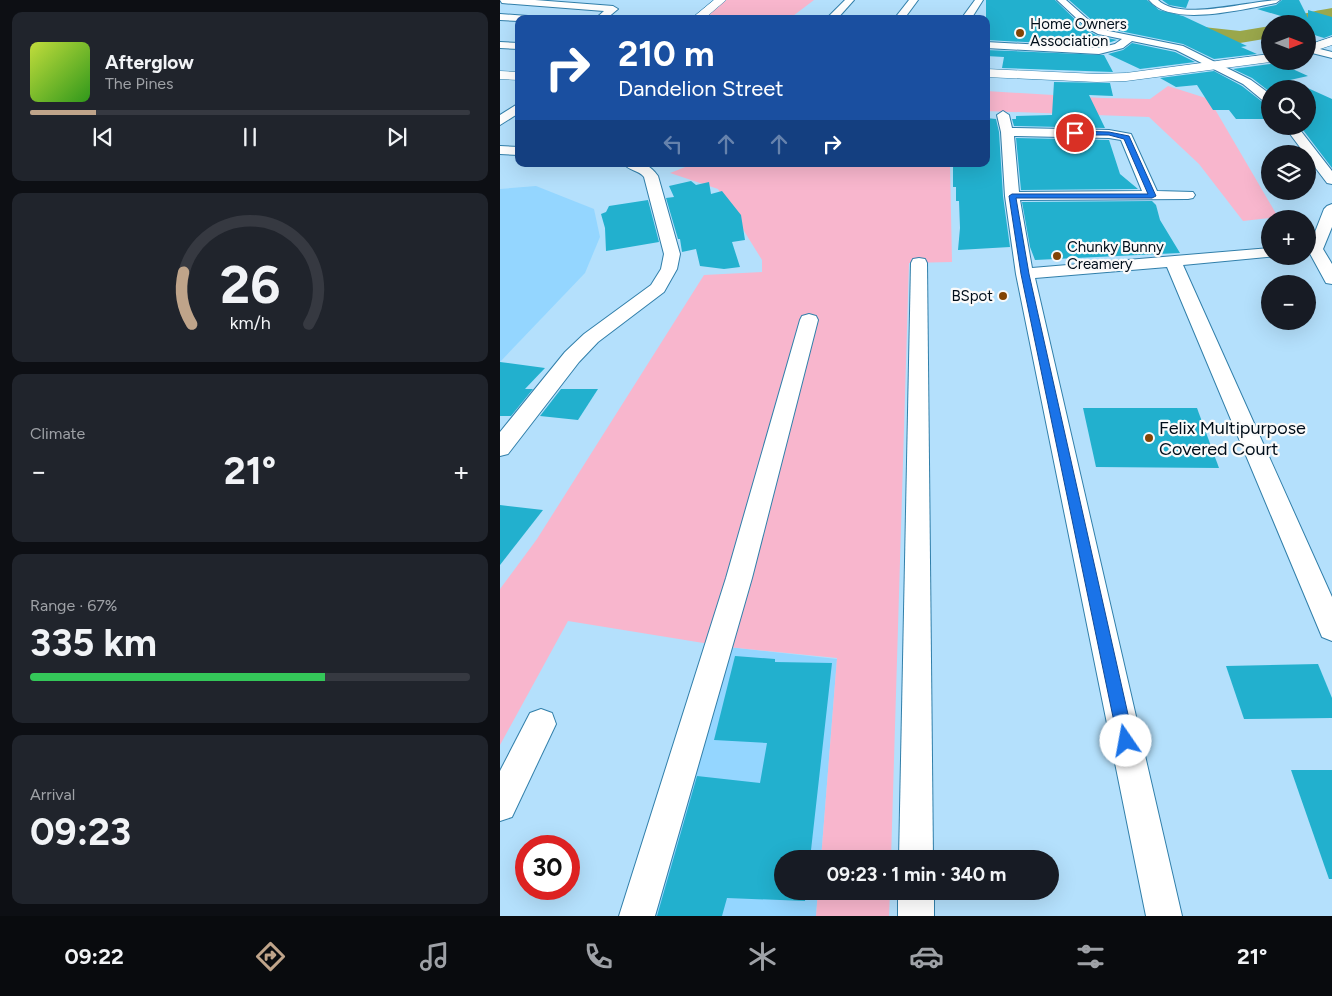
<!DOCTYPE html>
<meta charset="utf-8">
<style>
body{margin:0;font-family:Figtree,sans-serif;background:#20242c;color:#f1f3f6;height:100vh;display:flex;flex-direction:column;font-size:19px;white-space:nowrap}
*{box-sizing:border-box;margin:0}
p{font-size:16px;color:#9ea1a6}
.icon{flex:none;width:28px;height:28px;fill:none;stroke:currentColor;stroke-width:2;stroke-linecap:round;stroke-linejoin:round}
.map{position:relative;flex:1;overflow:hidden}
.details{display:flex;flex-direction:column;gap:12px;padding:12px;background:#0d0f14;width:500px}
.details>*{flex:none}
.banner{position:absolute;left:15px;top:15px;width:475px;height:152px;border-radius:10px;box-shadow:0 5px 20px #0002;background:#1a4fa0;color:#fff;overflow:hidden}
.needle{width:32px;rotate:90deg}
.fabs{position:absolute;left:761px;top:15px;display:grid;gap:10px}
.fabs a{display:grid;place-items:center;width:55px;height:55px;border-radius:50%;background:#171b24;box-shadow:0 5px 20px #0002;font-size:25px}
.speed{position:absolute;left:15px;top:835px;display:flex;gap:10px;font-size:25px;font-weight:700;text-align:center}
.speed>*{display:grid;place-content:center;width:65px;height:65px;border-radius:50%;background:#171b24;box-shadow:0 5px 20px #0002;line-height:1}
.speed .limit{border:8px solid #d22;background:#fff;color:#111}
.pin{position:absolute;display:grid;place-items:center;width:42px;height:42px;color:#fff;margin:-21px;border:2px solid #fff;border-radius:50%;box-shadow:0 1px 5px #0007}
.me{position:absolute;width:55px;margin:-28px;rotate:348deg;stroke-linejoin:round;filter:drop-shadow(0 0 4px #0008)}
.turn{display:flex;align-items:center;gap:18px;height:105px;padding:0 20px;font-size:22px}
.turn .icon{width:65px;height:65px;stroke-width:2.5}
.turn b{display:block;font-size:35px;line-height:42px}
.lanes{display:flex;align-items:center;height:48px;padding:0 20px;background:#0003;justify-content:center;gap:25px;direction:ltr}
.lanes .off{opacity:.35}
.big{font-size:38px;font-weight:700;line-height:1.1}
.details .tile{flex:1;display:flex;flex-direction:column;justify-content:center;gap:8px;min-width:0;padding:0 18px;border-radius:10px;background:#20242c}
.details .dial{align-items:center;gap:0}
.dial svg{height:130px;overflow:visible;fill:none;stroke:#363941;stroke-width:7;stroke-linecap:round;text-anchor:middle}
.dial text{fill:#f1f3f6;stroke:none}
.song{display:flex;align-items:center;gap:15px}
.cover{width:60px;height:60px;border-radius:8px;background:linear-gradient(135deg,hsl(70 70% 55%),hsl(110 70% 35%))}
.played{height:5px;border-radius:2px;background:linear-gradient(90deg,#bfa48a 15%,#363941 15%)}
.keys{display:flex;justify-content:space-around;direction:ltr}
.heat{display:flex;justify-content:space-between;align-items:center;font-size:28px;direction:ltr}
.charge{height:8px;border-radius:4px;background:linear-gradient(90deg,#34c759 67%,#363941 0)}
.trip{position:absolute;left:274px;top:850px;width:285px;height:50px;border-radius:25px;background:#171b24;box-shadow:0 5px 20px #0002;font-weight:700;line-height:50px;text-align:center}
.dock{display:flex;height:80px;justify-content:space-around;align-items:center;background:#090b0e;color:#9ea1a6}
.dock .icon{width:35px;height:35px}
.dock .selected{color:#bfa48a}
.dock b{font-size:22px;color:#f1f3f6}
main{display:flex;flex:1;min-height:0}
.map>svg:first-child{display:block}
.built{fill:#94d6ff}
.green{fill:#f8b6cd}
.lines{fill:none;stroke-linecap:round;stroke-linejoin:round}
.river{fill:#9aa74b;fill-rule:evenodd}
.building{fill:#22b0ce}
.street-casing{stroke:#317faa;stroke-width:2}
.secondary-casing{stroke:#317faa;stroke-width:1}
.street{fill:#fff;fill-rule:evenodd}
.secondary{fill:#fff;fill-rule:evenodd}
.route{fill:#1a73e8;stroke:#114b97}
.poi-dot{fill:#824405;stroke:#fafafa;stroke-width:2}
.labels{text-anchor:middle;stroke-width:4.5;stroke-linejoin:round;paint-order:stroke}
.far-poi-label{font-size:15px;fill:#000e1a;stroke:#fafafa;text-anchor:start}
.poi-label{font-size:18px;fill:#000e1a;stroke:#fafafa;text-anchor:start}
</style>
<main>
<section class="details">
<div class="tile">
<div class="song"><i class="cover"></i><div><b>Afterglow</b><p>The Pines</p></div></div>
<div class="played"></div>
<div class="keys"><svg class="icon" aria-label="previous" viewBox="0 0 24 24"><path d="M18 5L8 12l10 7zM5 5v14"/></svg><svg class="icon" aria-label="pause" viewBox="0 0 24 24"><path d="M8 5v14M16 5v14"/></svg><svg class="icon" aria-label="next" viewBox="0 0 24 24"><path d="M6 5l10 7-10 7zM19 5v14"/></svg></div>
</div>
<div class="tile dial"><svg viewBox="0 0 100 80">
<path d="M14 69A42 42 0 1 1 86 69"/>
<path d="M14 69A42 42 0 0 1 9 37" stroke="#bfa48a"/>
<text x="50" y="56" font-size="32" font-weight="700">26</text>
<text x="50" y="72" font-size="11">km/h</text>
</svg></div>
<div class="tile"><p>Climate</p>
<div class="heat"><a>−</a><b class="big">21°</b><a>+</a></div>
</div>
<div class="tile"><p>Range · 67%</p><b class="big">335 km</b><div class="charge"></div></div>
<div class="tile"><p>Arrival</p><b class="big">09:23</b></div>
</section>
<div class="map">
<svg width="832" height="916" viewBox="0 0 832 916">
<rect width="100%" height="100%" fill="#b4e0fc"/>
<!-- built -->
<g class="built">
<polygon points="36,186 94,209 100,237 85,273 0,362 0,189"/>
<polygon points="228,647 337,659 321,859 282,859 282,891 318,891 316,916 141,916"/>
</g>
<!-- green -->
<g class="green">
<polygon points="225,0 314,0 289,19 202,19"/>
<polygon points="668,86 709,99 778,217 743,221 699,164 649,117 486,111 486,91 602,98 650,99"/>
<polygon points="193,164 450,164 452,262 409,263 391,859 321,859 337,658 228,647 68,621 0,745 0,589 37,539 204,275 262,272 262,260 218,189 170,173"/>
<polygon points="318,891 390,891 389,916 316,916"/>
</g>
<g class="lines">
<!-- river -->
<g class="river">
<polygon points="597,0 616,0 629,11 648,21 740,31 770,26 770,38 740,43 644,32 615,19"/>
<path d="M832,8v12l-24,7v-3h-19c7,-12 30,-13 43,-16z"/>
</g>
</g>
<!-- building -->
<g class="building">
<polygon points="486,0 555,0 586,30 598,36 617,40 599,46 486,40"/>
<polygon points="569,0 647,0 659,10 683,16 747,46 741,47 757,54 714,59 683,44 605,28 594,22"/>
<polygon points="662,0 689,0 686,8 669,5"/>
<polygon points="782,0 799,0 808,18 808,10 832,17 832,35 824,38 808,33 808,24 757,9 776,5"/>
<polygon points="632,43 675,52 695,62 640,69 608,54 623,50"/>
<polygon points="486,50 604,55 613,72 502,68 504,57 486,56"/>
<polygon points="775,61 808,76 790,80 832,99 832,168 800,126 808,126 808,89 770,89 770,92 752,78 733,69 770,64"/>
<polygon points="714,71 742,86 765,104 770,106 770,119 736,119 729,110 713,110 697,85 676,87 660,78"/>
<polygon points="554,82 610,83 613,96 589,95 605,128 514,126 512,119 516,119 516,116 552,115"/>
<polygon points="486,118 496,119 499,132 503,196 510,247 458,250 460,228 459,201 456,201 456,187 453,187 453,164 486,164"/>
<polygon points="516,138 609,140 620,174 638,189 521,190"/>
<polygon points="191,181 196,185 209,182 211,194 222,191 241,215 245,240 232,242 240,267 224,269 200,266 196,249 182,252 180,239 178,239 166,198 174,197 169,186"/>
<polygon points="148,200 159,242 106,251 105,228 101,214 106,212 109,206"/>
<polygon points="652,201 656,205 660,220 680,253 535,260 530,247 522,202"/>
<polygon points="0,362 45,368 25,389 33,389 11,416 0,416"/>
<polygon points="61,389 98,389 78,420 40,416"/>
<polygon points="583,408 697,408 719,468 596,467"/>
<polygon points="0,505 43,510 0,565"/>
<polygon points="235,656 275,659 275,662 332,663 310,859 282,859 282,891 306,891 305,901 227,898 222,916 157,916 197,776 260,783 267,743 214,740"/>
<polygon points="818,664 832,698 832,718 744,719 726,666"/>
<polygon points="791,770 832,770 832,879 829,879"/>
</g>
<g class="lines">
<!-- street casing -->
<g class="street-casing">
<g id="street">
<polygon points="0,0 35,0 113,6 118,9 106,19 95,19 104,11 2,3"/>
<polygon points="345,0 354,0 337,19 326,19"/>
<polygon points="409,0 418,0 404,19 394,19"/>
<polygon points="475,0 483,0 471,19 461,19"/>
<polygon points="557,0 566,0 593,24 604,30 683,46 751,80 770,94 770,104 766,103 743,84 676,50 632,41 623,48 599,54 486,48 486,42 599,48 615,44 622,39 598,34 587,28"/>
<path d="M649,0h9c22,22 93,0 122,0l-4,3c-32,6 -105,25 -127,-3z"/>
<polygon points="0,14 28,16 33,19 19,19 19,21 0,20"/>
<polygon points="0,42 19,43 19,49 0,48"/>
<polygon points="808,46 832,52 832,58 808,52"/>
<polygon points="19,103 19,113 0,125 0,115"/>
<path d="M503,111l6,4 3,13 97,2 22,4 26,57 36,1 2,3 -2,3 -5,1 -168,1 12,68 238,-20v8h6l-93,9 149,332v44l-10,-4 -155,-370 -132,11 147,638h-36l-130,-642 -11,-78 -4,-64 -4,-17zM514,136l95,2 12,2 21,51 -123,1z"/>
<polygon points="784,126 797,126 832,171 832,184 827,183 808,158 808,154 805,154"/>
<polygon points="0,146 19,147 19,155 0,154"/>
<path d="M124,164c16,-1 24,-2 34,12l22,78 -3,15 -13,23 -66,50 -19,20 -71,92 -8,2v-24l65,-80 19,-18 67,-49 10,-16 3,-15 -20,-77c-5,-7 -15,-6 -20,-13z"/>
<polygon points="832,204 832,227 823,249 832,264 832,284 826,283 808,250 824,209 827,206"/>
<polygon points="419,258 425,259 427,263 433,859 399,859 411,263 413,259"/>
<polygon points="309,314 316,316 318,320 252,578 155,916 119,916 226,578 300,320 302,316"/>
<polygon points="41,709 52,713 56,724 12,817 0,821 0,771 30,713"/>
<rect x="398" y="891" width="36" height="25"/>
</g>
</g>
<!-- secondary casing -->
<g class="secondary-casing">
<g id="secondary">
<polygon points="214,0 226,0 204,19 191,19"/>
<polygon points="832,37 832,45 808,53 808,45"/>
<polygon points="770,54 770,61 773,61 770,62 626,81 597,82 486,77 486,69 597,74 626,73"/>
<polygon points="0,71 19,72 19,80 0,79"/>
</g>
</g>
<!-- street -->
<use href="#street" class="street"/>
<!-- secondary -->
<use href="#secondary" class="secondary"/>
</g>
<!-- route -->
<polygon class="route" points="575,131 609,132 629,136 656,196 652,198 516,198 529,274 634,741 632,746 626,749 621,746 618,741 521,274 509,196 512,194 648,194 624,139 609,135 573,135 573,132"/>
<!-- markers -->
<g class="poi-dot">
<circle cx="520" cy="33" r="5"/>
<circle cx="557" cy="256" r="5"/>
<circle cx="503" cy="296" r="5"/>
<circle cx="649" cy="438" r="5"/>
</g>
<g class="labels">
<!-- far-poi labels -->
<g class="far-poi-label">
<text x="530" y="29">Home Owners<tspan x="530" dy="17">Association</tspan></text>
<text x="567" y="252">Chunky Bunny<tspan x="567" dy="17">Creamery</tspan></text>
<text x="493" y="301" text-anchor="end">BSpot</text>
</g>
<!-- poi labels -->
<g class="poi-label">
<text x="659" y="434">Felix Multipurpose<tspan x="659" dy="21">Covered Court</tspan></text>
</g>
</g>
</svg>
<div class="fabs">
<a><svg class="needle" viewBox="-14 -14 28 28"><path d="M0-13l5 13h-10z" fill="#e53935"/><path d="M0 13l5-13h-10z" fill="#9ea1a6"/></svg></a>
<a><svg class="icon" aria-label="search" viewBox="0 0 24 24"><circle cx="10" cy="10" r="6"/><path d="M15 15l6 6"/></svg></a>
<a><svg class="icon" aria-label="layers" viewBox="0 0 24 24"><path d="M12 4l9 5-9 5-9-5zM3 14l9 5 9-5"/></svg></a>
<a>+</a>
<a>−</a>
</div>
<div class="speed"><div class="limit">30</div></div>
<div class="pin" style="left:575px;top:133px;background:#d93025"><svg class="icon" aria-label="arrive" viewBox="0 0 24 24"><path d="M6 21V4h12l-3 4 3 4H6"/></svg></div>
<svg class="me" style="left:626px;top:741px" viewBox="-20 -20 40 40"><circle r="19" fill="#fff"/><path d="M0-13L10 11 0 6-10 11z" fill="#1a73e8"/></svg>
<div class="trip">09:23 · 1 min · 340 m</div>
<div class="banner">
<div class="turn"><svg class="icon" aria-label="right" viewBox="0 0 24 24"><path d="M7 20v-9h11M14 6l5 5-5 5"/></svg><div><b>210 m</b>Dandelion Street</div></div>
<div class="lanes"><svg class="icon off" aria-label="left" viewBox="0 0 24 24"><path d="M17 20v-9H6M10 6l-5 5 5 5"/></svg><svg class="icon off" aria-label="ahead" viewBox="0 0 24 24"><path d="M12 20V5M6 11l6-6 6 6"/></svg><svg class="icon off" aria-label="ahead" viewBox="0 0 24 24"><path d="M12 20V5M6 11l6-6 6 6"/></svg><svg class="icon" aria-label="right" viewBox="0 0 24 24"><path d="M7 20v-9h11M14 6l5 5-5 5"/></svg></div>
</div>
</div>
</main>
<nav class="dock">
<b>09:22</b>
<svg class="icon selected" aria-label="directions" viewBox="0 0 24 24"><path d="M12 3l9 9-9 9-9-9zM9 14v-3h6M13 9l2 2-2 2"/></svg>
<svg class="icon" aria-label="music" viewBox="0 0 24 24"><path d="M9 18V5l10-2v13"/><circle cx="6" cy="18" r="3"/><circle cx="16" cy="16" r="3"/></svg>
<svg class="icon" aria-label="phone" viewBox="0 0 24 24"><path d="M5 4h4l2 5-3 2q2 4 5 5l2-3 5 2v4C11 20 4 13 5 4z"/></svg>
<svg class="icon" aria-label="climate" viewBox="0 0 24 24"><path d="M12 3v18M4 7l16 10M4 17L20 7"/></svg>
<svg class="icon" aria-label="car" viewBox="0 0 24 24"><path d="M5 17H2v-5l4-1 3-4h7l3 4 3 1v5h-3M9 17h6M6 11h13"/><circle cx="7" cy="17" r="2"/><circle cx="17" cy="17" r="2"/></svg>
<svg class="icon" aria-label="filters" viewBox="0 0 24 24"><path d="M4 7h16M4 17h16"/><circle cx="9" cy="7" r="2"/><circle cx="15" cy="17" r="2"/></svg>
<b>21°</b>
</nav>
